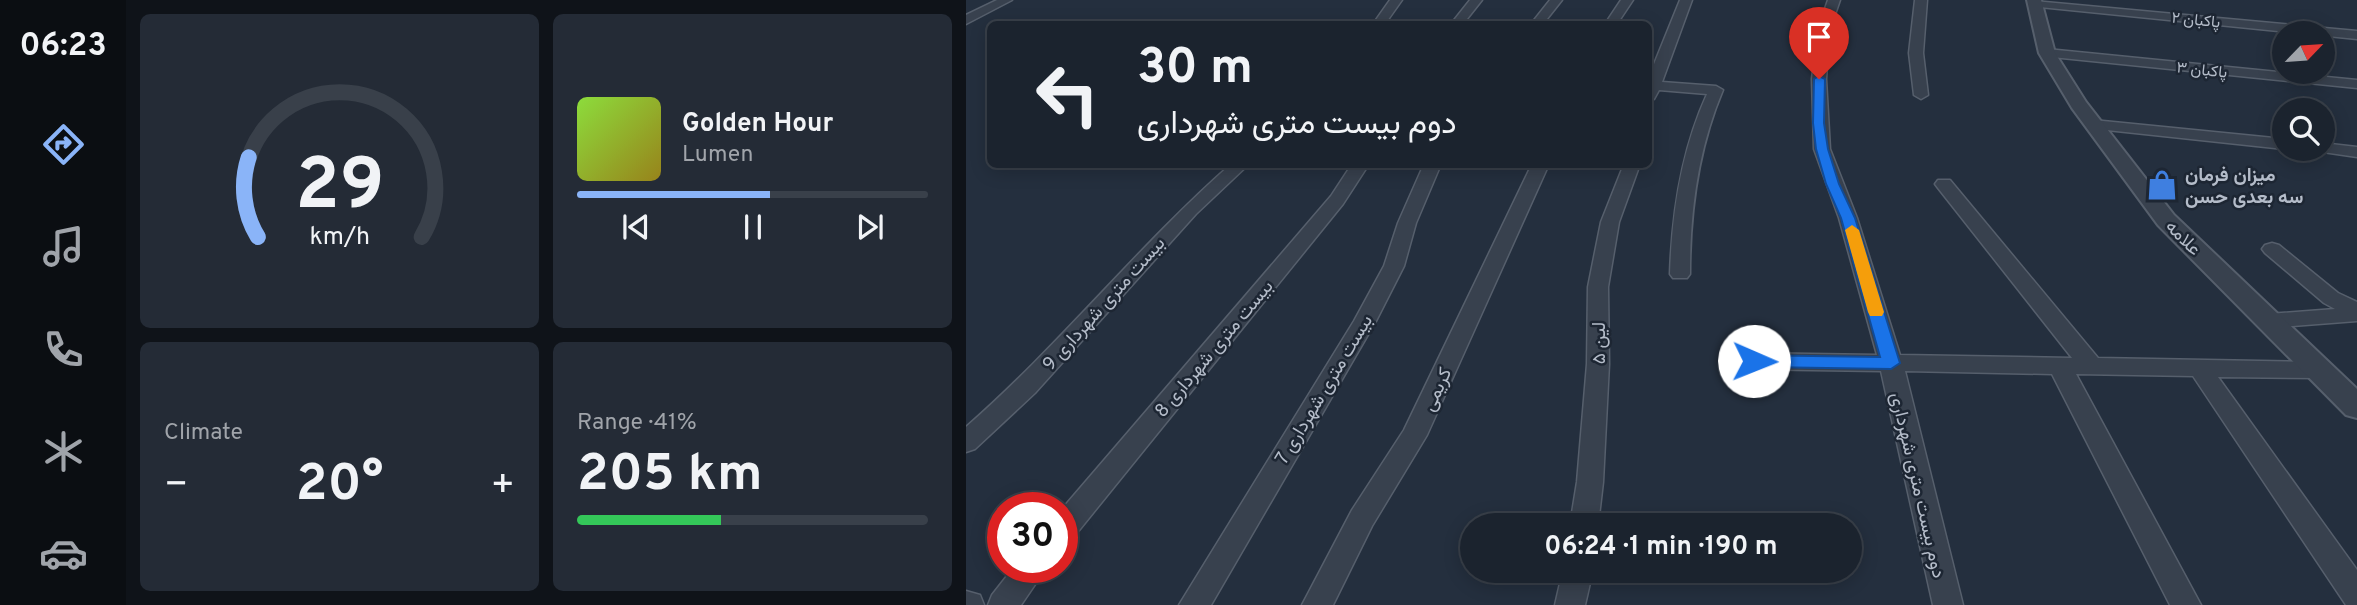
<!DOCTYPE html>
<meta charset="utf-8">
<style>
body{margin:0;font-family:Overpass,Vazirmatn,sans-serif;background:#242b36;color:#f1f3f6;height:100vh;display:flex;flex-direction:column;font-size:26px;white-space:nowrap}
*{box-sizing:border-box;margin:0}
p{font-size:23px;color:#a0a4aa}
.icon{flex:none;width:38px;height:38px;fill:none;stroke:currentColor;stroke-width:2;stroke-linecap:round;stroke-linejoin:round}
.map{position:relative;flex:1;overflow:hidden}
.side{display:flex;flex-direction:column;gap:14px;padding:14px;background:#0f1319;width:840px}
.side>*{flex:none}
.banner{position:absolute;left:21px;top:21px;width:665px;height:147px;border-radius:10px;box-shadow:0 4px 18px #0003,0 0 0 2px #39404a;background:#1b232e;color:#f1f3f6;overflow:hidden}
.needle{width:46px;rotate:65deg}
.tools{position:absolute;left:1306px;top:21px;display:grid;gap:14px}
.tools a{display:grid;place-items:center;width:63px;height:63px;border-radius:50%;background:#1b232e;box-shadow:0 4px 18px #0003,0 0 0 2px #39404a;font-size:35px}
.speed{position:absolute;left:21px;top:492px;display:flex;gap:14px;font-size:35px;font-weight:700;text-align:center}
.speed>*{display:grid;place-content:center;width:91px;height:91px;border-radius:50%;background:#1b232e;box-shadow:0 4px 18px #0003,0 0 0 2px #39404a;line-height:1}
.speed .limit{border:10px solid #d22;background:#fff;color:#111}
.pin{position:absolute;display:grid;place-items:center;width:60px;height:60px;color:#fff;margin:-72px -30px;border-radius:50% 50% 50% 0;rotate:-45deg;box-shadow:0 0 7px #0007}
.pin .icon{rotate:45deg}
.me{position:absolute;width:77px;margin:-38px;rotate:91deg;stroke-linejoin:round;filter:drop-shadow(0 0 5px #0008)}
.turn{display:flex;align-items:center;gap:24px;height:147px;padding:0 35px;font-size:32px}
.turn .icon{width:91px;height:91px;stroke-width:2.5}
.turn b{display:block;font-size:49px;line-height:60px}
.big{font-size:52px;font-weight:700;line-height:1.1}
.side .widget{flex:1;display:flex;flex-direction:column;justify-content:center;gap:10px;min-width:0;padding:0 24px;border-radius:10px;background:#242b36}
.side .dial{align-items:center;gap:0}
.dial svg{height:182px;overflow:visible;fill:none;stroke:#39404a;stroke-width:7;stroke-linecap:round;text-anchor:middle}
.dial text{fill:#f1f3f6;stroke:none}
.song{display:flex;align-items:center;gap:21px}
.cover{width:84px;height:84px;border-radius:10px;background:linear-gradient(135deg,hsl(90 70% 55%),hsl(50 70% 35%))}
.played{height:7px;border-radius:4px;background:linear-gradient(90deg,#8ab4f8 55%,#39404a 55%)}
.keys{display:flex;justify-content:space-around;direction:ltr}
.heat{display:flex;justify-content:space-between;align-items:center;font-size:38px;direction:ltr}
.charge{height:10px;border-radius:5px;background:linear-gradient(90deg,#34c759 41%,#39404a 0)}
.side .tiles{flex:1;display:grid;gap:14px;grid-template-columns:repeat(2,1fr)}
.trip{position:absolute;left:494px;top:513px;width:402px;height:70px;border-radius:35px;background:#1b232e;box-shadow:0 4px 18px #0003,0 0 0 2px #39404a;font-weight:700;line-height:70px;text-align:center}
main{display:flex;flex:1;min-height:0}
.tabs{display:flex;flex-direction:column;width:126px;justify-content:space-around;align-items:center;background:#0b0e12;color:#a0a4aa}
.tabs .icon{width:49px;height:49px}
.tabs .selected{color:#8ab4f8}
.tabs b{font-size:32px;color:#f1f3f6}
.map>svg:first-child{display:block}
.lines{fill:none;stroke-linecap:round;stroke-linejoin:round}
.minor-casing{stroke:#565f6c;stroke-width:3}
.tertiary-casing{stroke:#565f6c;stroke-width:4}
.minor{fill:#38414e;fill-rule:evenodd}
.tertiary{fill:#38414e;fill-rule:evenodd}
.route{fill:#1a73e8;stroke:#114b97;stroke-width:2}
.slow{fill:#f59e0b}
.labels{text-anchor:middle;stroke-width:5;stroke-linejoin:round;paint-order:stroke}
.far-street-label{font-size:16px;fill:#b4bcc9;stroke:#1d2633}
.poi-label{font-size:19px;font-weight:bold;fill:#b4bcc9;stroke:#1d2633;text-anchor:start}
.street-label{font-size:19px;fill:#b4bcc9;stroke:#1d2633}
</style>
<main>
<nav class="tabs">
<b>06:23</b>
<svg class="icon selected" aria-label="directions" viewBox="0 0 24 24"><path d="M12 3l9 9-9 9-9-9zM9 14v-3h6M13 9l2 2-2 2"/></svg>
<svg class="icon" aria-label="music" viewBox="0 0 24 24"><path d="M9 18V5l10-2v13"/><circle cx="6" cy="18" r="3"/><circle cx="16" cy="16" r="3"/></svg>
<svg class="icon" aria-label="phone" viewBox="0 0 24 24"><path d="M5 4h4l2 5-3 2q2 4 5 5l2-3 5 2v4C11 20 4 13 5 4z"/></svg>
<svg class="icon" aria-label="climate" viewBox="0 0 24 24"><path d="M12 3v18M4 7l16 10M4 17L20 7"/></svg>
<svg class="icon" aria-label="car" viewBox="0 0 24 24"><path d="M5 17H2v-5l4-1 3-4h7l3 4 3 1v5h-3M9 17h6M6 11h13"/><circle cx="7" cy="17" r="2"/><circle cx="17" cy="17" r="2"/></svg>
</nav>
<section class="side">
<div class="tiles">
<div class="widget dial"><svg viewBox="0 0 100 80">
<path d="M14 69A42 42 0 1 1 86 69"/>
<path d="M14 69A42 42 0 0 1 10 34" stroke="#8ab4f8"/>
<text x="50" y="56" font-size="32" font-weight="700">29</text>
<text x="50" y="72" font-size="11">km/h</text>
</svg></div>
<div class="widget">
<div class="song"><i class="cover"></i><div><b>Golden Hour</b><p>Lumen</p></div></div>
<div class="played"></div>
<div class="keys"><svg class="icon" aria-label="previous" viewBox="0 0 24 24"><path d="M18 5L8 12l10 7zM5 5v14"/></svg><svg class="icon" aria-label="pause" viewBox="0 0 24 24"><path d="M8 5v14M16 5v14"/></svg><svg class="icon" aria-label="next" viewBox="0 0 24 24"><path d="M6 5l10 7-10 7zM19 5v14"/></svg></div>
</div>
<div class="widget"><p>Climate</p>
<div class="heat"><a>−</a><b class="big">20°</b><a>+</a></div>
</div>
<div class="widget"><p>Range · 41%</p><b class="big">205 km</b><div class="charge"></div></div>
</div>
</section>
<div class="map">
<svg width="1391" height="605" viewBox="0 0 1391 605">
<rect width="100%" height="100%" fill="#242f3e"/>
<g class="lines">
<!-- minor casing -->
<g class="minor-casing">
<g id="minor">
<polygon points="31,0 46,0 0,24 0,15"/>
<polygon points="424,0 436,0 419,24 407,24"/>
<polygon points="504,0 516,0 497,24 485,24"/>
<polygon points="584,0 596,0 577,24 565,24"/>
<polygon points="655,0 667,0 651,24 639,24"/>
<path d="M714,0h12l-30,82 54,4 7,4c-25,59 -33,120 -33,184l-3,4h-14l-3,-4c2,-62 11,-123 37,-180l-48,-4 -5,9 -5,1 -1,-21z"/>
<polygon points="862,0 874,0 864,29 860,79 864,149 891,218 934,355 1106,358 972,188 969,184 972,180 984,180 1132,358 1353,362 1361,364 1365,370 1361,376 1353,378 1252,377 1391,570 1391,605 1380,605 1227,376 1110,374 1235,605 1204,605 1086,374 939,371 997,605 967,605 915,371 788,369 780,367 777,361 780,355 788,353 911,355 873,218 848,149 846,79 852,29"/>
<polygon points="949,0 961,0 957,53 962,95 955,99 948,95 943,53"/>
<polygon points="1068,1 1391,31 1391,39 1064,6 1062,4"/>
<polygon points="1081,49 1391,80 1391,88 1076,56 1074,53"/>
<polygon points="1127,120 1318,139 1318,149 1122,128 1119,125 1122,122"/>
<polygon points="1356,143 1391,147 1391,157 1350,151 1348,149 1356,149"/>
<path d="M265,164h18l-53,50 -161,179 -60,56 -9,3v-25c94,-82 171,-180 265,-263z"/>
<polygon points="386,164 403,164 377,204 106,539 96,542 96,509 365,196"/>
<polygon points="458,164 475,164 450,223 438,266 410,321 245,605 213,605 388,321 418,266 432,223"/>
<polygon points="566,164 583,164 461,435 406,526 367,605 336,605 386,510 438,430"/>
<polygon points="658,164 674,164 653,222 642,287 643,364 637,482 632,525 604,525 611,482 621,364 622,287 635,222"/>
<polygon points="1306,243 1313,245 1372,293 1391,302 1391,321 1302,328 1294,326 1291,321 1294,316 1302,314 1369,309 1358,303 1299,253 1296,249 1299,245"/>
<polygon points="48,567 81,567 55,605 22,605 26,595"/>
<polygon points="597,570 627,570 619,605 589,605"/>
<polygon points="0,591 14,595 18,605 0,605"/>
</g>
</g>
<!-- tertiary casing -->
<g class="tertiary-casing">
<polygon id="tertiary" points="1061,0 1075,0 1089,53 1120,102 1208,215 1391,389 1391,418 1380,415 1192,225 1106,108 1073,53"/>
</g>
<!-- minor -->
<use href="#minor" class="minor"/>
<!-- tertiary -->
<use href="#tertiary" class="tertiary"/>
</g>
<!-- route -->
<polygon class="route" points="853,76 859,79 858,123 862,149 873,184 889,218 934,363 925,369 788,367 779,361 788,355 914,357 875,218 860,184 850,149 847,123 848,79"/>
<!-- slow -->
<polygon class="slow" points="886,225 893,230 918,312 916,316 904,316 902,312 879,230"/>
<!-- icons -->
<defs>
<g id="shop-bare" transform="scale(2.415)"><path d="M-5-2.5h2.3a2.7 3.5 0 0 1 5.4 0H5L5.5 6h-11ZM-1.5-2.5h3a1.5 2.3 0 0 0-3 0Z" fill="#3f7fe0" stroke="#1d2633" stroke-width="2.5" paint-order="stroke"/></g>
</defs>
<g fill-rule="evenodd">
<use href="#shop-bare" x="1196" y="185"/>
</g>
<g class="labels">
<!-- far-street labels -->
<g class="far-street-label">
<text transform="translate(1230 19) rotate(6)" y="6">پاکبان ۲</text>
<text transform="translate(1236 69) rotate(6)" y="6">پاکبان ۳</text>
</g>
<!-- poi labels -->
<g class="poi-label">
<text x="1219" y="181">میزان فرمان<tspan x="1219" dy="22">سه بعدی حسن</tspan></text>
</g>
<!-- street labels -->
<g class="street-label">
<text transform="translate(1218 237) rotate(45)" y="7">علامه</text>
<text transform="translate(137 303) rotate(-48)" y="7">بیست متری شهرداری 9</text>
<text transform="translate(632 343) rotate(-90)" y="7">لین ۵</text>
<text transform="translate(247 348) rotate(-50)" y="7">بیست متری شهرداری 8</text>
<text transform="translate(357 389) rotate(-59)" y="7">بیست متری شهرداری 7</text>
<text transform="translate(470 389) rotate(-65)" y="7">کریمی</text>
<text transform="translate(953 485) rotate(77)" y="7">دوم بیست متری شهرداری</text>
</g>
</g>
</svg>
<div class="tools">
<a><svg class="needle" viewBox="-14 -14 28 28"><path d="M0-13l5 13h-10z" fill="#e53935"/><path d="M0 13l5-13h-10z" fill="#a0a4aa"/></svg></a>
<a><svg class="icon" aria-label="search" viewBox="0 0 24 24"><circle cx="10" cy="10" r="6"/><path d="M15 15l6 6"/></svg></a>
</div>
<div class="speed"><div class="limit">30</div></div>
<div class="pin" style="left:853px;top:79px;background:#d93025"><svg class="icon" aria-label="arrive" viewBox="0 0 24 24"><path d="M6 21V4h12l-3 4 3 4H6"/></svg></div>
<svg class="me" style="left:788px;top:361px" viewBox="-20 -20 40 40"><circle r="19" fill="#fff"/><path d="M0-13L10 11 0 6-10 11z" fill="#1a73e8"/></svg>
<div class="trip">06:24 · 1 min · 190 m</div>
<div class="banner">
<div class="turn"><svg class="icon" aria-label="left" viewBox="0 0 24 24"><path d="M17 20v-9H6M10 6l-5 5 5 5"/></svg><div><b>30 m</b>دوم بیست متری شهرداری</div></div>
</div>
</div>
</main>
